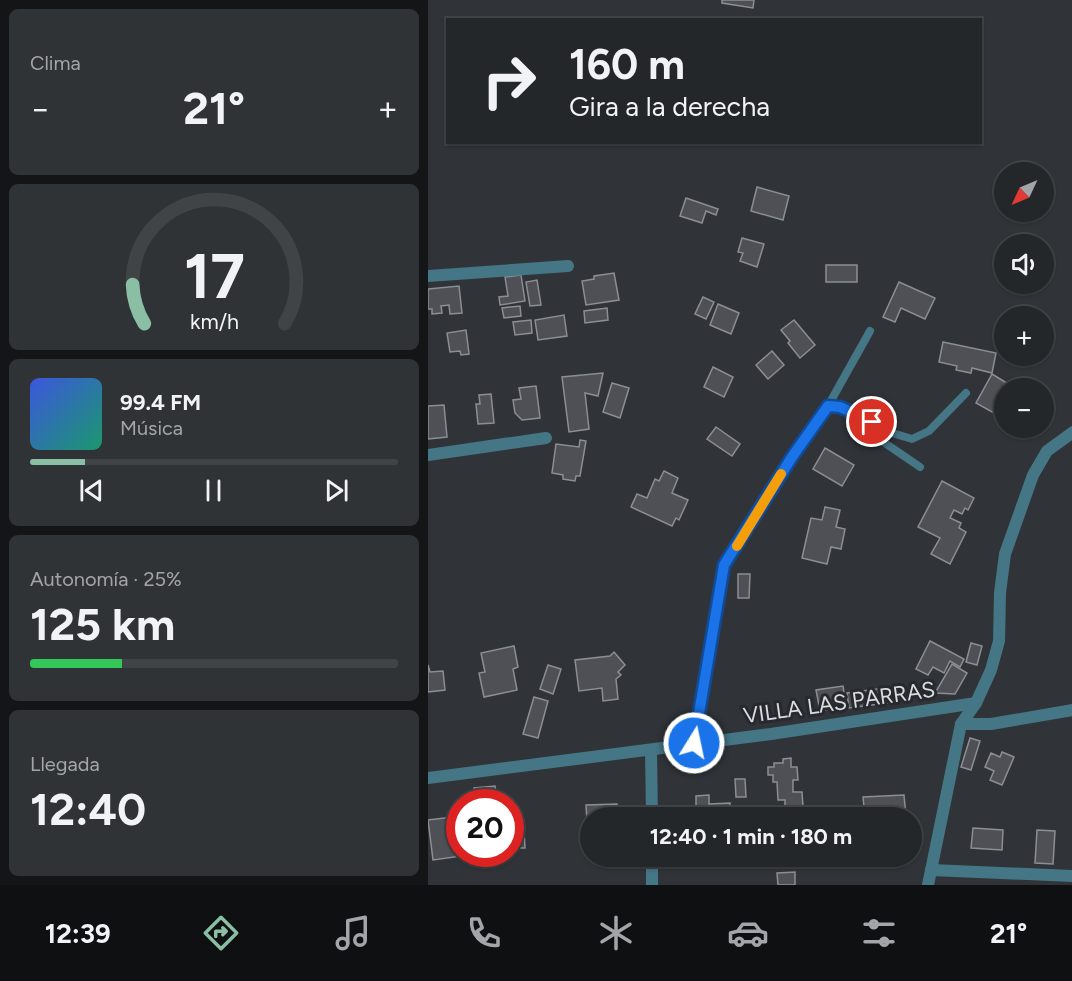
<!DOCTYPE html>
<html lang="es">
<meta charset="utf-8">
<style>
body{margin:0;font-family:Figtree,sans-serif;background:#303336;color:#f1f3f6;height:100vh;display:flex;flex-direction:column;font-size:22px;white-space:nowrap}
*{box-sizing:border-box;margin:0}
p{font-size:20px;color:#a3a5a8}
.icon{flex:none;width:33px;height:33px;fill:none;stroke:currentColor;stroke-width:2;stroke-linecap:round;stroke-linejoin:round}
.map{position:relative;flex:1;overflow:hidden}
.drawer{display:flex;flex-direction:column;gap:9px;padding:9px;background:#141517;width:428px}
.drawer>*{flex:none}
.top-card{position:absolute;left:18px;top:18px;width:536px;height:126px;border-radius:0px;box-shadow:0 2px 4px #0004,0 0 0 2px #414447;background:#24272a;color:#f1f3f6;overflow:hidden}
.needle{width:39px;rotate:226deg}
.fabs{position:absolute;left:566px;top:162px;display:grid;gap:12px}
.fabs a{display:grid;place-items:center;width:60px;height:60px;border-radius:50%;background:#24272a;box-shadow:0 2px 4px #0004,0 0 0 2px #414447;font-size:30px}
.speed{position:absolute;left:18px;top:789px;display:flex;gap:12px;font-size:30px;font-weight:700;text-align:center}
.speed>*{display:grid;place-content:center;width:78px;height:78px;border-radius:50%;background:#24272a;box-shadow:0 2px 4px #0004,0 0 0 2px #414447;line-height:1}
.speed .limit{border:9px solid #d22;background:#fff;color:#111}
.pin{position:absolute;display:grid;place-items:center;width:51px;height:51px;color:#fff;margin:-26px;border:3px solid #fff;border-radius:50%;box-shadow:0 2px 6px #0007}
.me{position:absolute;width:66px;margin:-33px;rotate:10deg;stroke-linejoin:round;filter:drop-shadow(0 0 4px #0008)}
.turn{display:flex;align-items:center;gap:21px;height:126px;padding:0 24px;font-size:27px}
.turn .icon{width:78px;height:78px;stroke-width:2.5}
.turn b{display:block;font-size:42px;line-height:51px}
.big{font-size:45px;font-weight:700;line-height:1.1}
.drawer .tile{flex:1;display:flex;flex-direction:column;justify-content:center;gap:9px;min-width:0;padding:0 21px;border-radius:9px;background:#303336}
.drawer .dial{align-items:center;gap:0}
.dial svg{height:156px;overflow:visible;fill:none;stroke:#414447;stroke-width:7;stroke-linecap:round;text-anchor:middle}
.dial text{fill:#f1f3f6;stroke:none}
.song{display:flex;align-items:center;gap:18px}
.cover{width:72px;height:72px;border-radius:9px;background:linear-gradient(135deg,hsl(230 70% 55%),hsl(160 70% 35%))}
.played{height:6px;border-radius:3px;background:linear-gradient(90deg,#8abfa5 15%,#414447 15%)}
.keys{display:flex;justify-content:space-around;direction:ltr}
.heat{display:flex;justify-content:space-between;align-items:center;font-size:33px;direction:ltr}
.charge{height:9px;border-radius:4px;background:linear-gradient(90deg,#34c759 25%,#414447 0)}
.trip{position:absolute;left:152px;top:807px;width:342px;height:60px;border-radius:30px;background:#24272a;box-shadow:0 2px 4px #0004,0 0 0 2px #414447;font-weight:700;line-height:60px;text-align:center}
.tabs{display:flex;height:96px;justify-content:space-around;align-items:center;background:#0e1011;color:#a3a5a8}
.tabs .icon{width:42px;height:42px}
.tabs .selected{color:#8abfa5}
.tabs b{font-size:27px;color:#f1f3f6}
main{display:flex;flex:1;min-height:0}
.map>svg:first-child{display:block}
.building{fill:#4e5055;stroke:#8b8e93;stroke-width:1.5}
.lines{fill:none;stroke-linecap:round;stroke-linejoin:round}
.lane{stroke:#457686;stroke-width:8}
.street{stroke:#457686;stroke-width:12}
.route-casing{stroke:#114b97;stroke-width:15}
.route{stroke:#1a73e8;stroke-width:10}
.slow{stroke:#f59e0b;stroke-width:10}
.labels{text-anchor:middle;stroke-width:6;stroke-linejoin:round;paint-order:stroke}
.street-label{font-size:22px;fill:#dadcdf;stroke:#262a2e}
</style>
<main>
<section class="drawer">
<div class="tile"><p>Clima</p>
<div class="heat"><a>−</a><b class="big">21°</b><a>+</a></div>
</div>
<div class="tile dial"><svg viewBox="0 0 100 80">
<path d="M14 69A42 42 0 1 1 86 69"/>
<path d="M14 69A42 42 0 0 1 8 49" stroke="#8abfa5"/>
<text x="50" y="56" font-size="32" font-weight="700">17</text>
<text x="50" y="72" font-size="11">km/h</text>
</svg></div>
<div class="tile">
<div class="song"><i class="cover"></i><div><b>99.4 FM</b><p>Música</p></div></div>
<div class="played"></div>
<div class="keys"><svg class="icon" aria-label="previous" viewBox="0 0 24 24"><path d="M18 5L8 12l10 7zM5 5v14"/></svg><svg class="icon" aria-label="pause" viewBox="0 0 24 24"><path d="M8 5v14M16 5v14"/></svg><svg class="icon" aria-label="next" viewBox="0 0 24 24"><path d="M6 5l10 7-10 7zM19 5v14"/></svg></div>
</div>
<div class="tile"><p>Autonomía · 25%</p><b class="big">125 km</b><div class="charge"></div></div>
<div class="tile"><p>Llegada</p><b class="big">12:40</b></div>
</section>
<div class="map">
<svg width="645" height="885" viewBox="0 0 645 885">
<rect width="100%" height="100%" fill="#303438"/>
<!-- building -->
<g class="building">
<polygon points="294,0 326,0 325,8 294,3"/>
<polygon points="329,187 361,196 355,220 323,211"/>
<polygon points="258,198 290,209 288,215 278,211 274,223 252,216"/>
<polygon points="314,238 336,244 329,267 312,261 315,253 310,252"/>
<rect x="398" y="265" width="31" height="17"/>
<polygon points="186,273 191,300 158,305 154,281 166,279 166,276"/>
<polygon points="93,275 97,301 72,305 71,297 80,296 77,277"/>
<polygon points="109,280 113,305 102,306 98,282"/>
<polygon points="471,282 507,298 497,319 473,308 467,322 455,317"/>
<polygon points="31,286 34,313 22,314 21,305 13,306 14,313 4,314 4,309 0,309 0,289"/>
<polygon points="275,297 286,302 278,319 267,314"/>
<polygon points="290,304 311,313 303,334 282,325"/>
<polygon points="92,306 93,316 76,318 74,308"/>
<polygon points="179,308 180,320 157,323 156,311"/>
<polygon points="136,315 139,336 110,340 107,320"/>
<polygon points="103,320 104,333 87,335 85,322"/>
<polygon points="366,320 387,345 372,358 360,343 362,341 353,330"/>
<polygon points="38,330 41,354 33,355 32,351 22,352 19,333"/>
<polygon points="515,342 568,353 564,373 544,368 543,373 528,370 529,366 511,362"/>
<polygon points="344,351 356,365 340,379 328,365"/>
<polygon points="285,367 305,377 296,397 276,387"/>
<polygon points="175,373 170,396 157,393 161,429 141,432 134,377"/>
<polygon points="564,374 582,385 580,388 576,388 576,396 566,413 548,403"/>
<polygon points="184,383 201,388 192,418 175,412"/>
<polygon points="108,386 112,418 94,420 87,413 85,400 93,399 91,388"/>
<polygon points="63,394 66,423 50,424 48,404 52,404 51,395"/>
<polygon points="16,405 19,437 0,439 0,406"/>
<polygon points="288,427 312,444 304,456 279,439"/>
<polygon points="152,440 158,441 152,476 148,476 147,481 135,479 135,475 124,473 128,444 151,447"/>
<polygon points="397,448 426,465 414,486 385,469"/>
<polygon points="236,471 250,478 244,493 260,500 251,520 248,518 244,526 203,507 209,494 219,498 227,479 231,481"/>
<polygon points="514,481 546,498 540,510 537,508 534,514 526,510 522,518 533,523 531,528 538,532 522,564 503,554 512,538 490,527"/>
<polygon points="397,507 412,510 408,527 417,529 413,549 403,547 399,564 374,558 383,518 394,520"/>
<polygon points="310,574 322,574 321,598 310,598"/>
<polygon points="502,641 536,659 532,667 522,661 516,673 505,667 500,675 488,669"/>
<polygon points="543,643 554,646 549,665 538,662"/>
<polygon points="86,646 90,667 85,669 89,690 56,697 51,673 57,672 53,653"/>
<polygon points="186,652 197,665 190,672 193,675 188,679 190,699 175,701 174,688 151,691 147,660 182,656"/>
<polygon points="524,664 539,673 527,694 507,693"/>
<polygon points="0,665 2,672 15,671 17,690 0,692"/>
<polygon points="120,665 133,669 125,694 112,689"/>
<polygon points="415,686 418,707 392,711 388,690"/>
<polygon points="464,687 466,702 421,708 419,693"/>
<polygon points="106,697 120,701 110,738 95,734"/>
<polygon points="542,738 552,741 543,770 533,767"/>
<polygon points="574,752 586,757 574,785 562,780 566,771 557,767 563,753 572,757"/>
<polygon points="363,758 363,767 369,767 370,780 365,780 365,792 374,792 375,807 357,808 357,800 350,800 349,782 345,782 345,775 340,775 340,767 346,767 346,763 355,763 355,759"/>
<polygon points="307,779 317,779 318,797 308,797"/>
<polygon points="67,786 69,802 48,802 46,788"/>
<polygon points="281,795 281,804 302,803 302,818 268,818 268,796"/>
<polygon points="476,795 478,817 437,818 435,797"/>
<polygon points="189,804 190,818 162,818 162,839 160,839 158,805"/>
<polygon points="32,816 32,854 48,854 5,860 0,820"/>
<polygon points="545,828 575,830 574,850 543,848"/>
<polygon points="82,830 96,830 97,848 82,848"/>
<polygon points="609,830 627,831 625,864 607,863"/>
<polygon points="303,856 304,865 270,868 269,857"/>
<polygon points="367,872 367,885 350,885 349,873"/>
</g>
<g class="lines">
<!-- lane -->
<g class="lane">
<polyline points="400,406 442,331"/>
<polyline points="445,424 454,441 492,467"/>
<polyline points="266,743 296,565 364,457 400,406 412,407 461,432 484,439 501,431 538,393"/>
</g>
<!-- street -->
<g class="street">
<polyline points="0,276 140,266"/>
<polyline points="0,455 118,438"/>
<polyline points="533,724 563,724 645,710"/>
<polyline points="223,750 224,818"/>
<polyline points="0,778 343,734 548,703 563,670 571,641 572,593 577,554 605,475 619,451 645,432"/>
<polyline points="224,856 224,885"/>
<polyline points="503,870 645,876"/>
<polyline points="500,885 533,724 548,703"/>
</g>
</g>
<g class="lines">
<!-- route casing -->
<g class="route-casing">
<polyline id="route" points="266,743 296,565 364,457 400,406 412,407 444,422"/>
</g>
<!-- route -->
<use href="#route" class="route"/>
<!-- slow -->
<polyline class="slow" points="309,546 353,474"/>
</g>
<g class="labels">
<!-- street labels -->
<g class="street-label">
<text transform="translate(411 702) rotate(-8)" y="8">VILLA LAS PARRAS</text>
</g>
</g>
</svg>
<div class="fabs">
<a><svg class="needle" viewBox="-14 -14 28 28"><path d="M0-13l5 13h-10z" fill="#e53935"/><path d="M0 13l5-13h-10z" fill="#a3a5a8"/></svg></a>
<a><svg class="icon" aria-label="sound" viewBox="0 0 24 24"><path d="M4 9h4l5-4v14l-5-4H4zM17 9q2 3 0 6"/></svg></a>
<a>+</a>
<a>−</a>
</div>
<div class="speed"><div class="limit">20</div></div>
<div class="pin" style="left:444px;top:422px;background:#d93025"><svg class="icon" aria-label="arrive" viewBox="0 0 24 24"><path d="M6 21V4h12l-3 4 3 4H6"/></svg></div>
<svg class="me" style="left:266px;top:743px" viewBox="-20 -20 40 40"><circle r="17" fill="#1a73e8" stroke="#fff" stroke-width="3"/><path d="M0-11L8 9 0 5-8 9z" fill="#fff"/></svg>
<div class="trip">12:40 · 1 min · 180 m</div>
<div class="top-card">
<div class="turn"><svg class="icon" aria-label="right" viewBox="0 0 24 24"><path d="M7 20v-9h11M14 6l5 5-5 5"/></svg><div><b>160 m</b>Gira a la derecha</div></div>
</div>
</div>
</main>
<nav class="tabs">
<b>12:39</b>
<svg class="icon selected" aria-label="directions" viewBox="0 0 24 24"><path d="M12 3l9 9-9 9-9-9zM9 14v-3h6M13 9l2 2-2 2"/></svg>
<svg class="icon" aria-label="music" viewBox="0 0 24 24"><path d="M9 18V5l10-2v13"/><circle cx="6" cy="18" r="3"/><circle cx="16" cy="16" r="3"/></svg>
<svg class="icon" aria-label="phone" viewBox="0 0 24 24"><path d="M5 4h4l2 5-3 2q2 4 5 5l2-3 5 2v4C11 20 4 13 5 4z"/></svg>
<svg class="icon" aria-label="climate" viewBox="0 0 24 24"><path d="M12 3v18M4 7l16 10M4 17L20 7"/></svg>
<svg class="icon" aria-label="car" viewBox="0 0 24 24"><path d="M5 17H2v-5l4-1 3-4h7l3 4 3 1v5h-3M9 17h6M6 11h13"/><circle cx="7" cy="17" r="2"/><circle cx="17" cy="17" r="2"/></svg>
<svg class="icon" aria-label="filters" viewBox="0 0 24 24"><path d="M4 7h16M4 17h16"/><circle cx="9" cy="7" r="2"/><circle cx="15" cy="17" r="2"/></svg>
<b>21°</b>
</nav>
